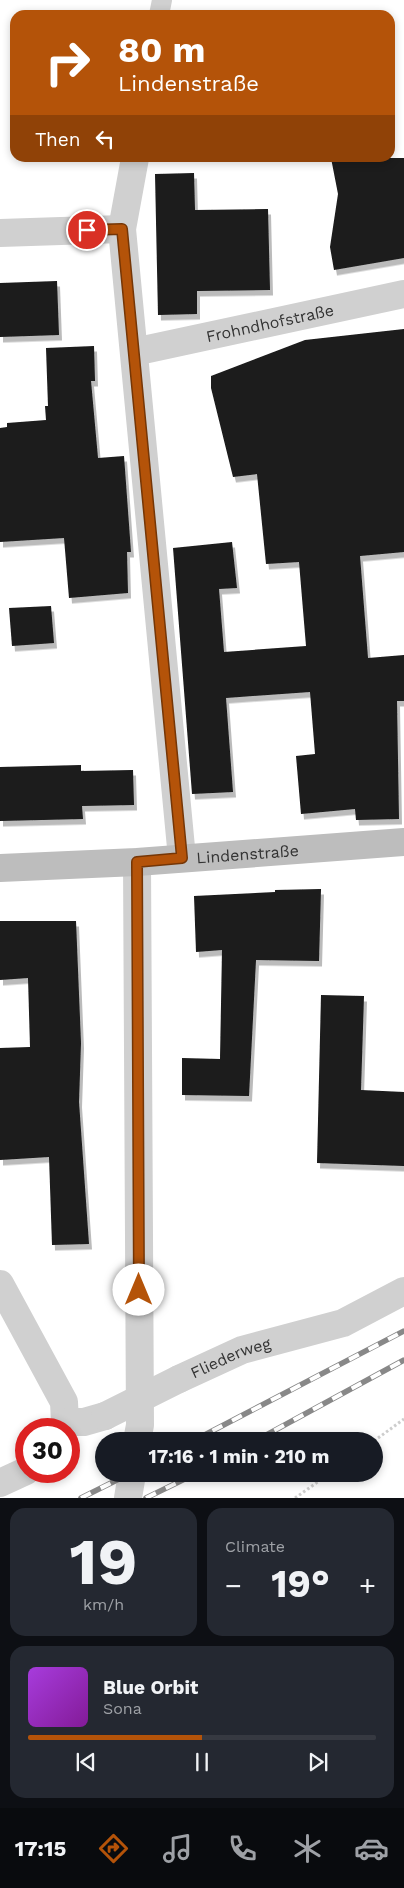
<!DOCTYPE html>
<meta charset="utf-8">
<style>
body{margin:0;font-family:"Work Sans",sans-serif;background:#242831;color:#f1f3f6;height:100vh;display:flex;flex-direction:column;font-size:19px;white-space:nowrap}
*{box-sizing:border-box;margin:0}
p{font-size:16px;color:#9ea1a6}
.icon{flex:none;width:28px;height:28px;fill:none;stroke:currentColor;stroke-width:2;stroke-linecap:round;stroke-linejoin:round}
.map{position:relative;height:1498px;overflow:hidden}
.sheet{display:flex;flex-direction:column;gap:10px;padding:10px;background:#0d0f14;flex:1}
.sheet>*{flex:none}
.hud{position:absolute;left:10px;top:10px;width:385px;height:152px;border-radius:15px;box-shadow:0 2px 8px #0003;background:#b45309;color:#fff;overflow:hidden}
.speed{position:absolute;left:15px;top:1418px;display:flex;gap:10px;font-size:25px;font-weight:700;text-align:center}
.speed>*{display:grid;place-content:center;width:65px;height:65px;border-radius:50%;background:#171b24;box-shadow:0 2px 8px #0003;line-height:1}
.speed .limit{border:8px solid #d22;background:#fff;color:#111}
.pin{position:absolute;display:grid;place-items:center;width:42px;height:42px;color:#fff;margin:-21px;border:2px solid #fff;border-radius:50%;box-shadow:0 1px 5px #0007}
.me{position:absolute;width:55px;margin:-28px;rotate:0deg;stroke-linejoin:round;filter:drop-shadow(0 0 4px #0008)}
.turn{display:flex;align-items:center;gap:18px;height:105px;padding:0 25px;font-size:22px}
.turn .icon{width:65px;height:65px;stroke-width:2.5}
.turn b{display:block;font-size:35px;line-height:42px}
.then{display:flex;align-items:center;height:48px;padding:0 25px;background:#0003;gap:10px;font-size:19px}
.big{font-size:38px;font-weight:700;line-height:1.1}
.sheet .widget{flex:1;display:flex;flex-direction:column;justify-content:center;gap:8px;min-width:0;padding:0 18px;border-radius:15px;background:#242831}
.sheet .dial{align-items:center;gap:0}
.dial b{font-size:65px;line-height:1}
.song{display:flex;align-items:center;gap:15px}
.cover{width:60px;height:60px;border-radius:8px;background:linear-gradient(135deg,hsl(280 70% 55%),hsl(290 70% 35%))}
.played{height:5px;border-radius:2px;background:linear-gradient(90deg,#b45309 50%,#363941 50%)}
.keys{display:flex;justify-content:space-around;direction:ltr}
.heat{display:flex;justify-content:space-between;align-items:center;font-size:28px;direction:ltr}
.sheet .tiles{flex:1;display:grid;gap:10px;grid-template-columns:1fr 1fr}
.widget:last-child{grid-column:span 2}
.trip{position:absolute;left:95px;top:1432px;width:288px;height:50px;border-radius:25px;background:#171b24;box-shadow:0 2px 8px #0003;font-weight:700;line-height:50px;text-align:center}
.dock{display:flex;height:80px;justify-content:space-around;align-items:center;background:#090b0e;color:#9ea1a6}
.dock .icon{width:35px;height:35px}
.dock .on{color:#b45309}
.dock b{font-size:22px;color:#f1f3f6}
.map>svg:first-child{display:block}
.building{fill:#1a1a1a;filter:url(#shadow)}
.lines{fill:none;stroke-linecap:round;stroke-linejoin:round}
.path{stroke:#cdcdcd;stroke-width:3;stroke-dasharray:2.5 2.5;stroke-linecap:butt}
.service{stroke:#d0d0d0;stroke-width:20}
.minor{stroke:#d0d0d0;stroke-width:28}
.secondary{stroke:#bdbdbd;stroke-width:28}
.rail-casing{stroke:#888;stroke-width:5.5}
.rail{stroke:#fff;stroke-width:4;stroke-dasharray:11;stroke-linecap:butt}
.minor-bridge{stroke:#d0d0d0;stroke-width:28}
.route-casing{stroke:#753606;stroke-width:12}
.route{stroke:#b45309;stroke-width:9}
.labels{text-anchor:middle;stroke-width:5;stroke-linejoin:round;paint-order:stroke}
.street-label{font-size:16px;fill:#333;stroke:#fff}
</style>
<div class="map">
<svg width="404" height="1498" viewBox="0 0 404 1498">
<defs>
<filter id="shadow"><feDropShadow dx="3" dy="5.5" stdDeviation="0" flood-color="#0004"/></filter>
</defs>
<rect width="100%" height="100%" fill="#fff"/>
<!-- building -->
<g class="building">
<polygon points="331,158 404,158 404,258 334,270 330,247 338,194"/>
<polygon points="194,173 195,210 268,209 270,290 197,291 197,314 158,315 155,174"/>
<polygon points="57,281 59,335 0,337 0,283"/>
<polygon points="404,329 404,552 360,556 368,658 404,655 404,701 397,701 399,819 356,820 355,809 301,814 296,756 315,754 310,692 226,698 233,792 192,794 173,548 232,542 237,588 219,589 224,652 306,646 299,562 266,564 257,474 233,477 211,388 211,376 305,340"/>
<polygon points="94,346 95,381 91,381 98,458 124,456 131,552 127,552 128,593 69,598 64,538 0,542 0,428 7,427 7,423 46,420 45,406 48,406 46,348"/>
<polygon points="51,606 54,643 12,646 9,608"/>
<polygon points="81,765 81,771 133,770 134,805 82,806 83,819 0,821 0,767"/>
<polygon points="321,889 319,961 256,960 249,1096 182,1095 182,1058 220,1059 222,950 196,952 194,896 275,892 275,890"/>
<polygon points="0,921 76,921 81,1043 79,1102 89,1244 52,1245 49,1157 0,1160 0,1048 30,1047 28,978 0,980"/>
<polygon points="321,995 364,996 361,1090 404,1092 404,1166 317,1163"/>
</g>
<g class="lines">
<!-- path -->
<g class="path">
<polyline points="374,1441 404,1419"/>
<polyline points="295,1498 329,1474"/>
</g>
<!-- service -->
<polyline class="service" points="159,15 162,0"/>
<!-- minor -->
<g class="minor">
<polyline points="135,158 122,229 182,858"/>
<polyline points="0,233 122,229"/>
<path id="s1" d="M134,352l270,-58"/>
<polyline points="137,862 140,1425 137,1441"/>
<polyline points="0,1284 64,1402 65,1422 62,1429"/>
<path id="s2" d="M179,1379l63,-29 101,-27 61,-32"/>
<polyline points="65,1422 84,1422 105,1416"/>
<polyline points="0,1483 26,1471"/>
<polyline points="128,1498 132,1474"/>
</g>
<!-- secondary -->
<path class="secondary" id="s3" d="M0,868l137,-6 267,-20"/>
<!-- rail casing -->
<g class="rail-casing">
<g id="rail">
<polyline points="193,1441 404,1331"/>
<polyline points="255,1441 404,1360"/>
<polyline points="81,1498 129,1474"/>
<polyline points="146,1498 195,1474"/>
</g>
</g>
<!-- rail -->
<use href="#rail" class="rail"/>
<!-- minor-bridge -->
<polyline class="minor-bridge" points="105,1416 179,1379"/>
</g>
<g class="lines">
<!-- route casing -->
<g class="route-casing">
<polyline id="route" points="87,230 122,229 182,858 137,862 139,1290"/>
</g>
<!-- route -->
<use href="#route" class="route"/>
</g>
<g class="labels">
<!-- street labels -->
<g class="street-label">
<text dy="6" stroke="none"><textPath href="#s1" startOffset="139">Frohndhofstraße</textPath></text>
<text dy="6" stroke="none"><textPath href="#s3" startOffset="248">Lindenstraße</textPath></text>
<text dy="6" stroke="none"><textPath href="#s2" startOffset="56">Fliederweg</textPath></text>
</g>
</g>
</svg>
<div class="speed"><div class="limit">30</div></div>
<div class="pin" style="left:87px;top:230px;background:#d93025"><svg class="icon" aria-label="arrive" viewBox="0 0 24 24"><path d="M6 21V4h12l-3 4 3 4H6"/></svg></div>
<svg class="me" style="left:139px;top:1290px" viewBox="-20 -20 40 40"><circle r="19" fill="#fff"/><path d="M0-13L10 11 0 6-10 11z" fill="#b45309"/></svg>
<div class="trip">17:16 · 1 min · 210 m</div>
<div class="hud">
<div class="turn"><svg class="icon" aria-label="right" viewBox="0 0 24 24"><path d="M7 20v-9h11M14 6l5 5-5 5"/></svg><div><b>80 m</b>Lindenstraße</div></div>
<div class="then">Then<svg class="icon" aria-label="left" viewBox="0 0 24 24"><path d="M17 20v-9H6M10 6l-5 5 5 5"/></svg></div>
</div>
</div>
<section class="sheet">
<div class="tiles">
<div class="widget dial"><b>19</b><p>km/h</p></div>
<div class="widget"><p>Climate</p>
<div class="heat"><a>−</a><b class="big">19°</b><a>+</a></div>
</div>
<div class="widget">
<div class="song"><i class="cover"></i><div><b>Blue Orbit</b><p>Sona</p></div></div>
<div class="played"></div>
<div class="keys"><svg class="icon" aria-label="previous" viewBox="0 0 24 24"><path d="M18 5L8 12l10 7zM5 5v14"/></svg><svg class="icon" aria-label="pause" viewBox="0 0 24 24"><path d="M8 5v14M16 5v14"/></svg><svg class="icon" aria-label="next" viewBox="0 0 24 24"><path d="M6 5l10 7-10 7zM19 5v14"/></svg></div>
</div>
</div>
</section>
<nav class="dock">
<b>17:15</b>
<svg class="icon on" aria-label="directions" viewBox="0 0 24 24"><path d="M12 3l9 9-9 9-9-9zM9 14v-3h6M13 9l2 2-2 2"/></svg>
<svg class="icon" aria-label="music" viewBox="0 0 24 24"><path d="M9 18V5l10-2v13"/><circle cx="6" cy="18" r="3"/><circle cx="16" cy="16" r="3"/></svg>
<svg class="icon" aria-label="phone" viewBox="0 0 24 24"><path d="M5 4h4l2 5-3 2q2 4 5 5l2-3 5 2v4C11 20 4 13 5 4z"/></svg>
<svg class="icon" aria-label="climate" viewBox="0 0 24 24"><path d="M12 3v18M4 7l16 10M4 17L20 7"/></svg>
<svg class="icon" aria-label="car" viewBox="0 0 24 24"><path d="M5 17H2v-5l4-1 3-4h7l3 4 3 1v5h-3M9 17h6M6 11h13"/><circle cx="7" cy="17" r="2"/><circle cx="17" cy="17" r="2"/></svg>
</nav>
